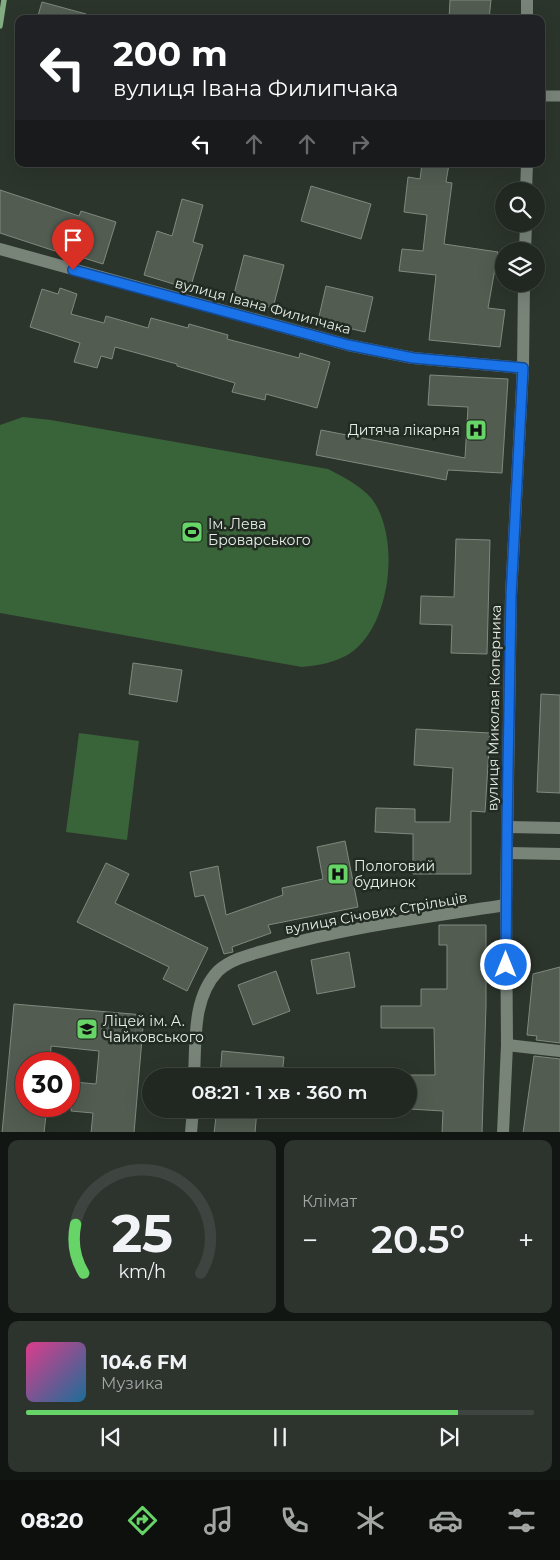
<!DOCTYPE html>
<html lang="uk">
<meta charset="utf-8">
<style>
body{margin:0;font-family:Montserrat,sans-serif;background:#2d342e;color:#f1f3f6;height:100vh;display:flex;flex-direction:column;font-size:19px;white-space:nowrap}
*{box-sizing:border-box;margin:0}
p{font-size:16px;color:#a2a6a5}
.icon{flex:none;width:28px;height:28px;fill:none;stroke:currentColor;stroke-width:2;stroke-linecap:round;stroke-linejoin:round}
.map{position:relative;height:1132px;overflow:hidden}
.sheet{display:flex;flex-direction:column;gap:8px;padding:8px;background:#121612;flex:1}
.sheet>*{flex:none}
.hud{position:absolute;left:15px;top:15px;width:530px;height:152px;border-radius:10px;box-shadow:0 5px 20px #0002,0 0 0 1px #3e443f;background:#202124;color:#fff;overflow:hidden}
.tools{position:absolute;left:495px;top:182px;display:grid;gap:10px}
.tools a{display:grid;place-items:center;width:50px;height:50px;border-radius:50%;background:#212821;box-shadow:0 5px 20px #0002,0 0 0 1px #3e443f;font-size:25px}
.speed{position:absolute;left:15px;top:1052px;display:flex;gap:10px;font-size:25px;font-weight:700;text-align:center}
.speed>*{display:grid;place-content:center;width:65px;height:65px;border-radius:50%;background:#212821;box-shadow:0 5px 20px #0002,0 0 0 1px #3e443f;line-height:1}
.speed .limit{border:8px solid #d22;background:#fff;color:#111}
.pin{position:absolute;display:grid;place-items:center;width:42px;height:42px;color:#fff;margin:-51px -21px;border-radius:50% 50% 50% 0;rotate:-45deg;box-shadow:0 0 5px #0007}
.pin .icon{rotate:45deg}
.me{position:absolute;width:55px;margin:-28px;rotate:0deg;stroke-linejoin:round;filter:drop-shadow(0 0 4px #0008)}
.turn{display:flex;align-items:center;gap:18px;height:105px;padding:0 15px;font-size:22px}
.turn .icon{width:65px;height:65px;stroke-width:2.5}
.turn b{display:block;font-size:35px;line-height:42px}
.lanes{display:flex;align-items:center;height:48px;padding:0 15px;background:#0003;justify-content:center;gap:25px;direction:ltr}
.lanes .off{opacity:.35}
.big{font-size:38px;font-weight:600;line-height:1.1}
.sheet .widget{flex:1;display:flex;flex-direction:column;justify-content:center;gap:8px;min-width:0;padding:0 18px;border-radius:10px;background:#2d342e}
.sheet .dial{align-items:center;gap:0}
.dial svg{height:130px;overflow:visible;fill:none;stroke:#3e443f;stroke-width:7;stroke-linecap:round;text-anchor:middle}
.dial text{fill:#f1f3f6;stroke:none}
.song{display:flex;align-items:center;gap:15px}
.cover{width:60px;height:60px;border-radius:8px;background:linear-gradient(135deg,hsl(330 70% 55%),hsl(200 70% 35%))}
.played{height:5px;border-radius:2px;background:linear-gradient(90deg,#66d466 85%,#3e443f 85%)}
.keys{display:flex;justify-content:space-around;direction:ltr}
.heat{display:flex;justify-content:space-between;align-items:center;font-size:28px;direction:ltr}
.sheet .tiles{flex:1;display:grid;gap:8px;grid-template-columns:1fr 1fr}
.widget:last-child{grid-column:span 2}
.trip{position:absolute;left:142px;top:1068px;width:275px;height:50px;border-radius:25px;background:#212821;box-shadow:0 5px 20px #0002,0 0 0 1px #3e443f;font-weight:600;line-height:50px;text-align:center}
.dock{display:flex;height:80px;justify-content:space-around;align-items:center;background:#0d100d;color:#a2a6a5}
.dock .icon{width:35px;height:35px}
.dock .current{color:#66d466}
.dock b{font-size:22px;color:#f1f3f6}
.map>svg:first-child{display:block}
.green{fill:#396338}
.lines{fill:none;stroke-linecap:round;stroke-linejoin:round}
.stream{stroke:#82ad82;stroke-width:5.5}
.building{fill:#525c51;stroke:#7f8a7f}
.lane{stroke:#798479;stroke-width:11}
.street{stroke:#798479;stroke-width:12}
.route-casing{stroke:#114b97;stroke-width:12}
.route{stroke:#1a73e8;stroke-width:9}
.labels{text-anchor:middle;stroke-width:5;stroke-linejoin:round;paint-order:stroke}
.street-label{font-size:14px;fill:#e7ede7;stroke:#222b22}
.poi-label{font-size:14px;fill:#e7ede7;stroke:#222b22;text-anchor:start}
</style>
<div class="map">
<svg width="560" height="1133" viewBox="0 0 560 1133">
<rect width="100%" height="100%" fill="#2c352c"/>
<!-- green -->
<g class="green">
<path d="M23,417l28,3 277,49c15,8 32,16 44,30 29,39 19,128 -23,155 -15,9 -30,11 -47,13l-302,-54v-188z"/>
<polygon points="79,733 139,741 127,840 66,832"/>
</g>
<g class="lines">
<!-- stream -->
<polyline class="stream" points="0,26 4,0"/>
</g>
<!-- building -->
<g class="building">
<polygon points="450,0 491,0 489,19 449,19"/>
<polygon points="42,2 86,14 85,19 37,19"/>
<polygon points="422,164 449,164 446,182 452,183 444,244 498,252 488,308 505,310 500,347 429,340 436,275 399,271 402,249 423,251 427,215 404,212 408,177 420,179"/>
<polygon points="311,186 371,204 361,239 301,221"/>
<polygon points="0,190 79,216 81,211 116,222 103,264 55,249 55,251 0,233"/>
<polygon points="182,199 203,205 193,242 203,245 190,289 144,275 157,231 172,236"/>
<polygon points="244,255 284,265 273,308 233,298"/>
<polygon points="326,286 373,297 365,332 318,321"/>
<polygon points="60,288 77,294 71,314 104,323 106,316 148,328 151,318 188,328 189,324 228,335 227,339 299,358 300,353 330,362 317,408 266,394 265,400 232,392 235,383 177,366 177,364 115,347 112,359 101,356 97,368 74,362 80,343 30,327 42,289 58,294"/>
<polygon points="430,375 508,379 502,473 448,470 446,480 316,455 321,430 465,458 468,407 428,405"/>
<polygon points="456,539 490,540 487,654 451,653 452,625 420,624 421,596 454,597"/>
<polygon points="133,663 182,670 177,702 129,694"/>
<polygon points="541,694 560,695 560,793 537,792"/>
<polygon points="416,729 490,733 485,812 471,811 471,874 413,874 413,834 375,832 376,808 415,809 415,822 450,822 453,768 414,765"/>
<polygon points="345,841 358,907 268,925 271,933 232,947 233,952 224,954 204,895 195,897 190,872 218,866 226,915 283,895 282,888 323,879 317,847"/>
<polygon points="106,863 129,874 115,903 208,948 187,991 163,979 169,967 77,922"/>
<polygon points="439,925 486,925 486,1006 482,1133 442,1133 443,1111 409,1109 409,1075 435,1075 434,1028 381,1028 381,1006 421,1006 421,989 447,989 447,945 439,945"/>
<polygon points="349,952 355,987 317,994 311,960"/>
<polygon points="560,967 560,1043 536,1040 537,1036 527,1035 533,974"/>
<polygon points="276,971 290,1011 253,1025 238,985"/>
<polygon points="14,1004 144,1015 134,1133 91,1133 93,1113 71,1111 74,1082 96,1084 99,1051 51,1046 50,1064 26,1064 26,1106 47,1106 44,1133 2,1133"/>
<polygon points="222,1051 284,1057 282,1075 261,1073 261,1076 220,1076"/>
<polygon points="534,1056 560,1059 560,1133 523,1133"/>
<polygon points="217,1109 257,1109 255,1133 214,1133"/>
</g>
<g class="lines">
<!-- lane -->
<polyline class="lane" points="541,96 560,96"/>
<!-- street -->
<g class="street">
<polyline points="527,0 527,19"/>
<polyline points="526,191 527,164"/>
<polyline points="0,249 348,345 413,358 523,368"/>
<polyline points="525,251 526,224"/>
<polyline points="507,827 560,828"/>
<polyline points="507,853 560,854"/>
<polyline points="507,1045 560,1051"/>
<path d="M194,1076c2,-34 -2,-78 24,-105 14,-13 35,-17 52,-22 77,-22 157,-32 236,-44"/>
<polyline points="191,1133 193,1109"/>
<polyline points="503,1133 507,1045 506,905 511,596 523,368 524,284"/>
</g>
</g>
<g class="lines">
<!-- route casing -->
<g class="route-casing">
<polyline id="route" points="73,270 348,345 413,358 523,368 511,596 507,827 506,965"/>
</g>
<!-- route -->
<use href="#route" class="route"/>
</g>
<!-- icons -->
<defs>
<g id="hospital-square" transform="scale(1.125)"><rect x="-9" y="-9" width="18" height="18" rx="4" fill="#66d466" stroke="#222b22"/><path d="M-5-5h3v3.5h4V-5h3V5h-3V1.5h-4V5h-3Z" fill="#111"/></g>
<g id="stadium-square" transform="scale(1.125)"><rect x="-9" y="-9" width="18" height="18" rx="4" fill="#66d466" stroke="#222b22"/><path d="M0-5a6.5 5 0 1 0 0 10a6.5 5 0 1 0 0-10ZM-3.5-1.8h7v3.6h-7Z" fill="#111"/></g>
<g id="school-square" transform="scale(1.125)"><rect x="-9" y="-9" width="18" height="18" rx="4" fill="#66d466" stroke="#222b22"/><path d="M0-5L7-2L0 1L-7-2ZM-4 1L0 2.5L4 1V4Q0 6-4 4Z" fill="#111"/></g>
</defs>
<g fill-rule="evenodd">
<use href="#hospital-square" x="476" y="430"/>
<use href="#stadium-square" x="192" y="532"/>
<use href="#hospital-square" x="338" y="874"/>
<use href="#school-square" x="87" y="1029"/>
</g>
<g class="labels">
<!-- street labels -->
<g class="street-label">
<text transform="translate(263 306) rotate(15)" y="5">вулиця Івана Филипчака</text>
<text transform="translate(494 708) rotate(-89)" y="5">вулиця Миколая Коперника</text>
<text transform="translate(376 913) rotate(-10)" y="5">вулиця Січових Стрільців</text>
</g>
<!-- poi labels -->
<g class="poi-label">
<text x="460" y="435" text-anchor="end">Дитяча лікарня</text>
<text x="208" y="529">Ім. Лева<tspan x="208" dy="16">Броварського</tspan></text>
<text x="354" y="871">Пологовий<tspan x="354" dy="16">будинок</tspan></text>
<text x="103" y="1026">Ліцей ім. А.<tspan x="103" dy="16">Чайковського</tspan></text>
</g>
</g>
</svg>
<div class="tools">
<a><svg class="icon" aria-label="search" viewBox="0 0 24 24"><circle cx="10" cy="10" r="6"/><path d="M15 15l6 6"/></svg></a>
<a><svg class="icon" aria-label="layers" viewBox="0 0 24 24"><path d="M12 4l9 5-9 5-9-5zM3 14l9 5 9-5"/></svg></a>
</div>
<div class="speed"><div class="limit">30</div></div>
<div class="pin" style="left:73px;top:270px;background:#d93025"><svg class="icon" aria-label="arrive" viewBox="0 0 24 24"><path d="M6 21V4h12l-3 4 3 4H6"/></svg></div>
<svg class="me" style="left:506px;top:965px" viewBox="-20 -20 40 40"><circle r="17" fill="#1a73e8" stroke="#fff" stroke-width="3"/><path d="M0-11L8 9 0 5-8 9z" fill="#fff"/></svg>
<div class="trip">08:21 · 1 хв · 360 m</div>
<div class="hud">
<div class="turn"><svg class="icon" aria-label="left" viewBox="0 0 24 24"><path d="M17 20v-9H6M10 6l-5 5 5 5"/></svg><div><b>200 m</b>вулиця Івана Филипчака</div></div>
<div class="lanes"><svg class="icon" aria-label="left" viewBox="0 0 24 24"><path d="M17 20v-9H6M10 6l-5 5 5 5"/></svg><svg class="icon off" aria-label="ahead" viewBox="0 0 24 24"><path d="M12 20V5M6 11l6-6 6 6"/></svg><svg class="icon off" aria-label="ahead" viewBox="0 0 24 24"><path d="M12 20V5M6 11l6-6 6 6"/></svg><svg class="icon off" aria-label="right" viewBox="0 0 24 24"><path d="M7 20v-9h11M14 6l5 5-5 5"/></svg></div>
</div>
</div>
<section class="sheet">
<div class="tiles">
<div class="widget dial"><svg viewBox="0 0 100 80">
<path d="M14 69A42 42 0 1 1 86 69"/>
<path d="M14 69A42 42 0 0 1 9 39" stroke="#66d466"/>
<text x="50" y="56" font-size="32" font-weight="700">25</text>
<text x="50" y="72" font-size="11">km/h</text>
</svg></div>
<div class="widget"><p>Клімат</p>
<div class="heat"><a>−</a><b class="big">20.5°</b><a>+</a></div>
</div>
<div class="widget">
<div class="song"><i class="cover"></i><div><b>104.6 FM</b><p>Музика</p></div></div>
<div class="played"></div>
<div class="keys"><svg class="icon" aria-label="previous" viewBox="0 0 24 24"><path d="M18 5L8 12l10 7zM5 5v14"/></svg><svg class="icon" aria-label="pause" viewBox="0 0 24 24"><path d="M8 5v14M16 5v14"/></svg><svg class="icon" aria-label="next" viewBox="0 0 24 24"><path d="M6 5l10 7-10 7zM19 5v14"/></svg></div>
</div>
</div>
</section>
<nav class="dock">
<b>08:20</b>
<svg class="icon current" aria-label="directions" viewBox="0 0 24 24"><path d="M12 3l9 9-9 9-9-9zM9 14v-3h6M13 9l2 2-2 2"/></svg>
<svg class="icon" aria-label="music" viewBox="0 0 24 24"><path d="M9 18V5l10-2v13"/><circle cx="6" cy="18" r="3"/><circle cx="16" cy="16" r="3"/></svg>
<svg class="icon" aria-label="phone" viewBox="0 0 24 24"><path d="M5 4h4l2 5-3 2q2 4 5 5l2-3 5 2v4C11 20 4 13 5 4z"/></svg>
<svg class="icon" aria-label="climate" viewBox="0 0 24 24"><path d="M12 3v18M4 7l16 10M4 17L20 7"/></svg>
<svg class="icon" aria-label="car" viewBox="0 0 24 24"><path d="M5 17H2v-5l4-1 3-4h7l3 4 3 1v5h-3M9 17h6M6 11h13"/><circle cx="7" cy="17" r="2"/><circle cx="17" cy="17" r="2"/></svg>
<svg class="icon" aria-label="filters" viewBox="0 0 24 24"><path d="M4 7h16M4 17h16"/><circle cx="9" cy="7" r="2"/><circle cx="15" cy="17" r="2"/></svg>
</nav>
